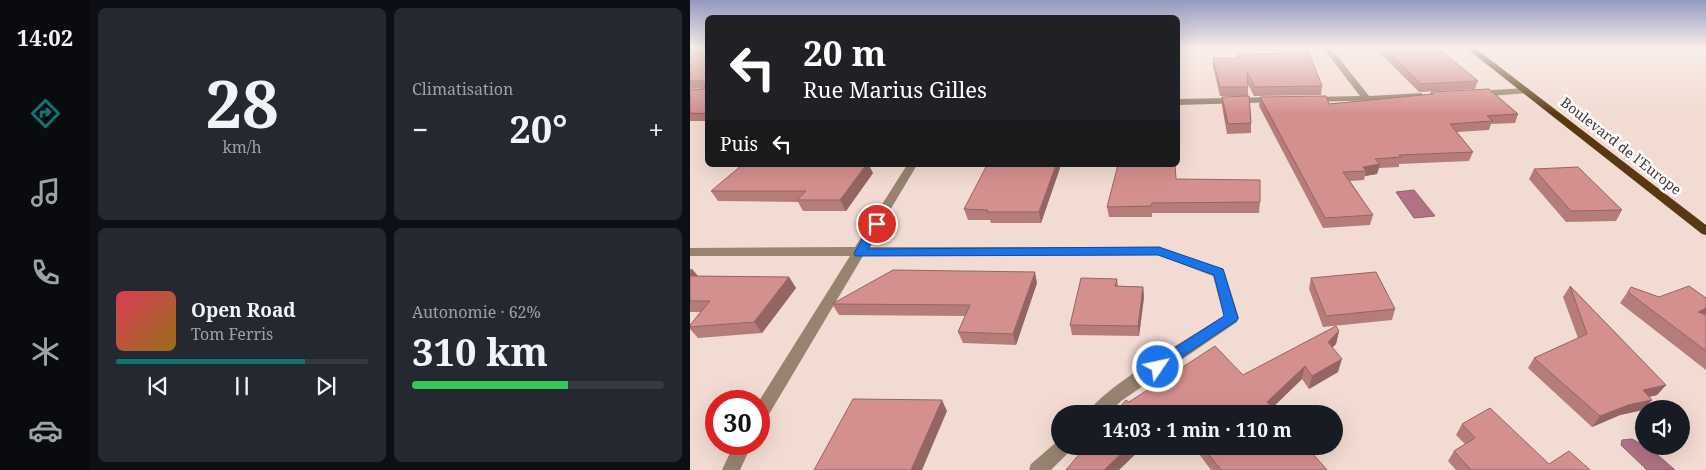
<!DOCTYPE html>
<html lang="fr">
<meta charset="utf-8">
<style>
body{margin:0;font-family:"Noto Serif",serif;background:#242831;color:#f1f3f6;height:100vh;display:flex;flex-direction:column;font-size:19px;white-space:nowrap}
*{box-sizing:border-box;margin:0}
p{font-size:16px;color:#9ea1a6}
.icon{flex:none;width:28px;height:28px;fill:none;stroke:currentColor;stroke-width:2;stroke-linecap:round;stroke-linejoin:round}
.map{position:relative;flex:1;overflow:hidden}
.panel{display:flex;flex-direction:column;gap:8px;padding:8px;background:#0d0f14;width:600px}
.panel>*{flex:none}
.hud{position:absolute;left:15px;top:15px;width:475px;height:152px;border-radius:8px;box-shadow:0 5px 20px #0002;background:#202124;color:#fff;overflow:hidden}
.tools{position:absolute;left:945px;top:400px;display:grid;gap:10px}
.tools a{display:grid;place-items:center;width:55px;height:55px;border-radius:50%;background:#171b24;box-shadow:0 5px 20px #0002;font-size:25px}
.speed{position:absolute;left:15px;top:390px;display:flex;gap:10px;font-size:25px;font-weight:700;text-align:center}
.speed>*{display:grid;place-content:center;width:65px;height:65px;border-radius:50%;background:#171b24;box-shadow:0 5px 20px #0002;line-height:1}
.speed .limit{border:8px solid #d22;background:#fff;color:#111}
.pin{position:absolute;display:grid;place-items:center;width:42px;height:42px;color:#fff;margin:-21px;border:2px solid #fff;border-radius:50%;box-shadow:0 1px 5px #0007}
.me{position:absolute;width:55px;margin:-28px;rotate:56deg;stroke-linejoin:round;filter:drop-shadow(0 0 4px #0008)}
.turn{display:flex;align-items:center;gap:18px;height:105px;padding:0 15px;font-size:22px}
.turn .icon{width:65px;height:65px;stroke-width:2.5}
.turn b{display:block;font-size:35px;line-height:42px}
.then{display:flex;align-items:center;height:48px;padding:0 15px;background:#0003;gap:10px;font-size:19px}
.big{font-size:38px;font-weight:700;line-height:1.1}
.panel .tile{flex:1;display:flex;flex-direction:column;justify-content:center;gap:8px;min-width:0;padding:0 18px;border-radius:8px;background:#242831}
.panel .dial{align-items:center;gap:0}
.dial b{font-size:65px;line-height:1}
.song{display:flex;align-items:center;gap:15px}
.cover{width:60px;height:60px;border-radius:8px;background:linear-gradient(135deg,hsl(350 70% 55%),hsl(40 70% 35%))}
.played{height:5px;border-radius:2px;background:linear-gradient(90deg,#0f766e 75%,#363941 75%)}
.keys{display:flex;justify-content:space-around;direction:ltr}
.heat{display:flex;justify-content:space-between;align-items:center;font-size:28px;direction:ltr}
.charge{height:8px;border-radius:4px;background:linear-gradient(90deg,#34c759 62%,#363941 0)}
.panel .tiles{flex:1;display:grid;gap:8px;grid-template-columns:repeat(2,1fr)}
.trip{position:absolute;left:361px;top:405px;width:292px;height:50px;border-radius:25px;background:#171b24;box-shadow:0 5px 20px #0002;font-weight:700;line-height:50px;text-align:center}
main{display:flex;flex:1;min-height:0}
.tabs{display:flex;flex-direction:column;width:90px;justify-content:space-around;align-items:center;background:#090b0e;color:#9ea1a6}
.tabs .icon{width:35px;height:35px}
.tabs .selected{color:#0f766e}
.tabs b{font-size:22px;color:#f1f3f6}
.map>svg:first-child{display:block}
.water{fill:#b17286;stroke:#8f616e}
.lines{fill:none;stroke-linecap:round;stroke-linejoin:round}
.minor{fill:#978370;fill-rule:evenodd}
.major{fill:#593811;fill-rule:evenodd}
.wall{fill:#b67c7a}
.shaded-wall{fill:#946563}
.building{fill:#d4908e;stroke:#946563}
.route{fill:#1a73e8;stroke:#114b97}
.labels{text-anchor:middle;stroke-width:5;stroke-linejoin:round;paint-order:stroke}
.far-street-label{font-size:14px;fill:#413835;stroke:#fff}
</style>
<main>
<nav class="tabs">
<b>14:02</b>
<svg class="icon selected" aria-label="directions" viewBox="0 0 24 24"><path d="M12 3l9 9-9 9-9-9zM9 14v-3h6M13 9l2 2-2 2"/></svg>
<svg class="icon" aria-label="music" viewBox="0 0 24 24"><path d="M9 18V5l10-2v13"/><circle cx="6" cy="18" r="3"/><circle cx="16" cy="16" r="3"/></svg>
<svg class="icon" aria-label="phone" viewBox="0 0 24 24"><path d="M5 4h4l2 5-3 2q2 4 5 5l2-3 5 2v4C11 20 4 13 5 4z"/></svg>
<svg class="icon" aria-label="climate" viewBox="0 0 24 24"><path d="M12 3v18M4 7l16 10M4 17L20 7"/></svg>
<svg class="icon" aria-label="car" viewBox="0 0 24 24"><path d="M5 17H2v-5l4-1 3-4h7l3 4 3 1v5h-3M9 17h6M6 11h13"/><circle cx="7" cy="17" r="2"/><circle cx="17" cy="17" r="2"/></svg>
</nav>
<section class="panel">
<div class="tiles">
<div class="tile dial"><b>28</b><p>km/h</p></div>
<div class="tile"><p>Climatisation</p>
<div class="heat"><a>−</a><b class="big">20°</b><a>+</a></div>
</div>
<div class="tile">
<div class="song"><i class="cover"></i><div><b>Open Road</b><p>Tom Ferris</p></div></div>
<div class="played"></div>
<div class="keys"><svg class="icon" aria-label="previous" viewBox="0 0 24 24"><path d="M18 5L8 12l10 7zM5 5v14"/></svg><svg class="icon" aria-label="pause" viewBox="0 0 24 24"><path d="M8 5v14M16 5v14"/></svg><svg class="icon" aria-label="next" viewBox="0 0 24 24"><path d="M6 5l10 7-10 7zM19 5v14"/></svg></div>
</div>
<div class="tile"><p>Autonomie · 62%</p><b class="big">310 km</b><div class="charge"></div></div>
</div>
</section>
<div class="map">
<svg width="1016" height="470" viewBox="0 0 1016 470">
<rect width="100%" height="100%" fill="#f2dbd2"/>
<!-- water -->
<g class="water">
<polygon points="724,190 745,216 724,218 706,192"/>
<polygon points="942,439 961,449 985,470 957,470 931,445 932,440"/>
</g>
<g class="lines">
<!-- minor -->
<g class="minor">
<polygon points="633,48 641,48 679,96 731,93 735,96 731,99 619,102 619,98 622,97 670,96"/>
<polygon points="836,88 839,89 839,93 786,97 782,94 786,91"/>
<polygon points="587,97 590,98 590,102 488,105 488,99"/>
<path d="M217,165h10l-49,82h291l65,23 15,48 -2,4 -116,79 -13,13h-20c10,-24 109,-81 136,-98l-11,-40 -55,-21 -295,1 -98,165 -6,3v-23l91,-145h-160v-8l165,-1z"/>
<polygon points="370,439 370,446 382,446 379,452 361,470 339,470 341,464"/>
<polygon points="44,444 62,444 50,470 32,470"/>
</g>
<!-- major -->
<polygon class="major" points="776,48 785,48 1016,225 1016,235 1012,234"/>
</g>
<!-- wall -->
<g class="wall">
<polygon points="0,48 18,48 18,121 0,121 0,90 15,88 0,89"/>
<polygon points="685,48 748,48 788,81 785,89 729,92"/>
<polygon points="547,54 632,86 631,95 564,96 558,84 558,96 530,96 523,67 523,58 547,58"/>
<polygon points="741,92 828,114 825,123 801,124 799,130 767,132 783,152 779,161 709,164 709,167 689,168 687,174 675,176 674,180 660,181 683,215 680,225 633,228 569,106 570,97 639,104 740,95"/>
<polygon points="532,97 561,123 561,133 537,134 532,106"/>
<polygon points="371,165 351,223 301,223 300,220 278,220 274,209"/>
<polygon points="844,169 932,210 926,221 876,222 839,179"/>
<polygon points="183,173 156,211 113,211 108,202 28,201 21,191"/>
<polygon points="486,179 570,202 569,213 462,213 462,217 419,217 417,207"/>
<polygon points="0,269 2,269 8,276 99,277 106,288 72,333 8,338 0,329 0,325 11,312 0,312"/>
<polygon points="621,278 705,309 702,320 633,327 619,289"/>
<polygon points="427,279 428,286 453,287 454,297 449,336 382,335 380,325"/>
<polygon points="347,283 326,345 273,343 268,332 275,316 149,315 142,304"/>
<polygon points="880,286 976,385 967,395 959,397 962,400 953,410 930,415 902,427 838,368 844,358 888,338 873,297"/>
<polygon points="941,287 1016,315 1016,370 930,303"/>
<polygon points="649,331 646,344 642,347 648,372 619,389 612,379 582,408 588,414 424,414 439,402 553,375"/>
<polygon points="772,424 859,464 900,470 766,470 758,461 764,451 775,444 766,435"/>
<polygon points="503,446 616,446 637,470 521,470"/>
</g>
<!-- shaded-wall -->
<g class="shaded-wall">
<polygon points="690,164 687,174 675,176 676,171 673,167"/>
<polygon points="166,165 179,165 183,173 156,211 150,200"/>
<polygon points="366,165 371,165 351,223 349,212"/>
<polygon points="2,269 11,280 0,282 0,271"/>
<polygon points="345,272 347,283 326,345 323,334"/>
<polygon points="99,277 106,288 72,333 64,322"/>
<polygon points="453,287 454,297 449,336 448,326"/>
<polygon points="1016,308 1016,314 1015,315 1008,312"/>
<polygon points="649,331 646,344 635,355 638,342"/>
<polygon points="652,359 648,372 619,389 622,376"/>
<polygon points="615,366 612,379 576,414 577,402"/>
<polygon points="976,385 967,395 944,400 953,390"/>
<polygon points="252,400 257,411 232,470 221,470"/>
<polygon points="962,400 953,410 930,415 902,427 910,416 938,405"/>
<polygon points="481,407 481,414 474,414"/>
<polygon points="439,446 454,446 429,470 414,470"/>
</g>
<!-- building -->
<g class="building">
<polygon points="0,48 18,48 18,114 0,113 0,90 15,89 14,81 0,81"/>
<polygon points="694,48 748,48 788,81 731,84"/>
<polygon points="619,53 632,86 565,87 557,72 558,87 530,87 523,58 549,58 547,54"/>
<polygon points="799,89 828,114 797,116 803,121 760,124 783,152 709,155 711,157 685,159 690,164 673,167 676,171 653,172 683,215 635,218 570,97 636,96 639,104 743,94 741,92"/>
<polygon points="559,96 561,123 538,124 532,97"/>
<polygon points="52,165 176,165 150,200 107,200 116,191 21,191"/>
<polygon points="297,165 366,165 349,212 297,212 298,210 274,209"/>
<polygon points="428,165 485,165 486,179 570,180 570,202 462,203 461,206 417,207"/>
<polygon points="888,167 932,210 881,211 844,169"/>
<polygon points="203,270 345,272 323,334 268,332 280,305 142,304"/>
<polygon points="686,272 705,309 636,316 621,278"/>
<polygon points="0,276 99,277 64,322 0,327 0,325 20,301 0,301"/>
<polygon points="391,278 427,279 425,286 453,287 448,326 380,325"/>
<polygon points="880,286 976,385 953,390 962,400 938,405 910,416 844,358 897,334"/>
<polygon points="999,286 1016,298 1016,308 1008,312 1016,315 1016,351 938,292 941,287 969,297"/>
<polygon points="646,326 649,331 638,342 652,359 622,376 615,366 577,402 588,414 487,414 481,407 474,414 424,414 436,400 439,402 525,346 553,375"/>
<polygon points="163,399 252,400 221,470 124,470"/>
<polygon points="800,408 859,464 879,451 900,470 781,470 764,451 785,438 772,424"/>
<polygon points="396,446 439,446 414,470 376,470"/>
<polygon points="512,446 616,446 637,470 531,470"/>
</g>
<!-- sky -->
<linearGradient id="sky" x2="0" y2="1"><stop stop-color="#929ac1"/><stop offset="0.42" stop-color="#f9efeb"/><stop offset="1" stop-color="#f9efeb" stop-opacity="0"/></linearGradient>
<rect width="1016" height="114" fill="url(#sky)"/>
<!-- route -->
<polygon class="route" points="187,220 193,224 178,249 469,247 533,269 548,318 546,321 468,373 463,371 461,367 463,362 534,316 524,275 468,255 165,256 164,253 183,221"/>
<g class="labels">
<!-- far-street labels -->
<g class="far-street-label">
<text transform="translate(931 146) rotate(38)" y="5">Boulevard de l'Europe</text>
</g>
</g>
</svg>
<div class="tools">
<a><svg class="icon" aria-label="sound" viewBox="0 0 24 24"><path d="M4 9h4l5-4v14l-5-4H4zM17 9q2 3 0 6"/></svg></a>
</div>
<div class="speed"><div class="limit">30</div></div>
<div class="pin" style="left:187px;top:224px;background:#d93025"><svg class="icon" aria-label="arrive" viewBox="0 0 24 24"><path d="M6 21V4h12l-3 4 3 4H6"/></svg></div>
<svg class="me" style="left:468px;top:367px" viewBox="-20 -20 40 40"><circle r="17" fill="#1a73e8" stroke="#fff" stroke-width="3"/><path d="M0-11L8 9 0 5-8 9z" fill="#fff"/></svg>
<div class="trip">14:03 · 1 min · 110 m</div>
<div class="hud">
<div class="turn"><svg class="icon" aria-label="left" viewBox="0 0 24 24"><path d="M17 20v-9H6M10 6l-5 5 5 5"/></svg><div><b>20 m</b>Rue Marius Gilles</div></div>
<div class="then">Puis<svg class="icon" aria-label="left" viewBox="0 0 24 24"><path d="M17 20v-9H6M10 6l-5 5 5 5"/></svg></div>
</div>
</div>
</main>
